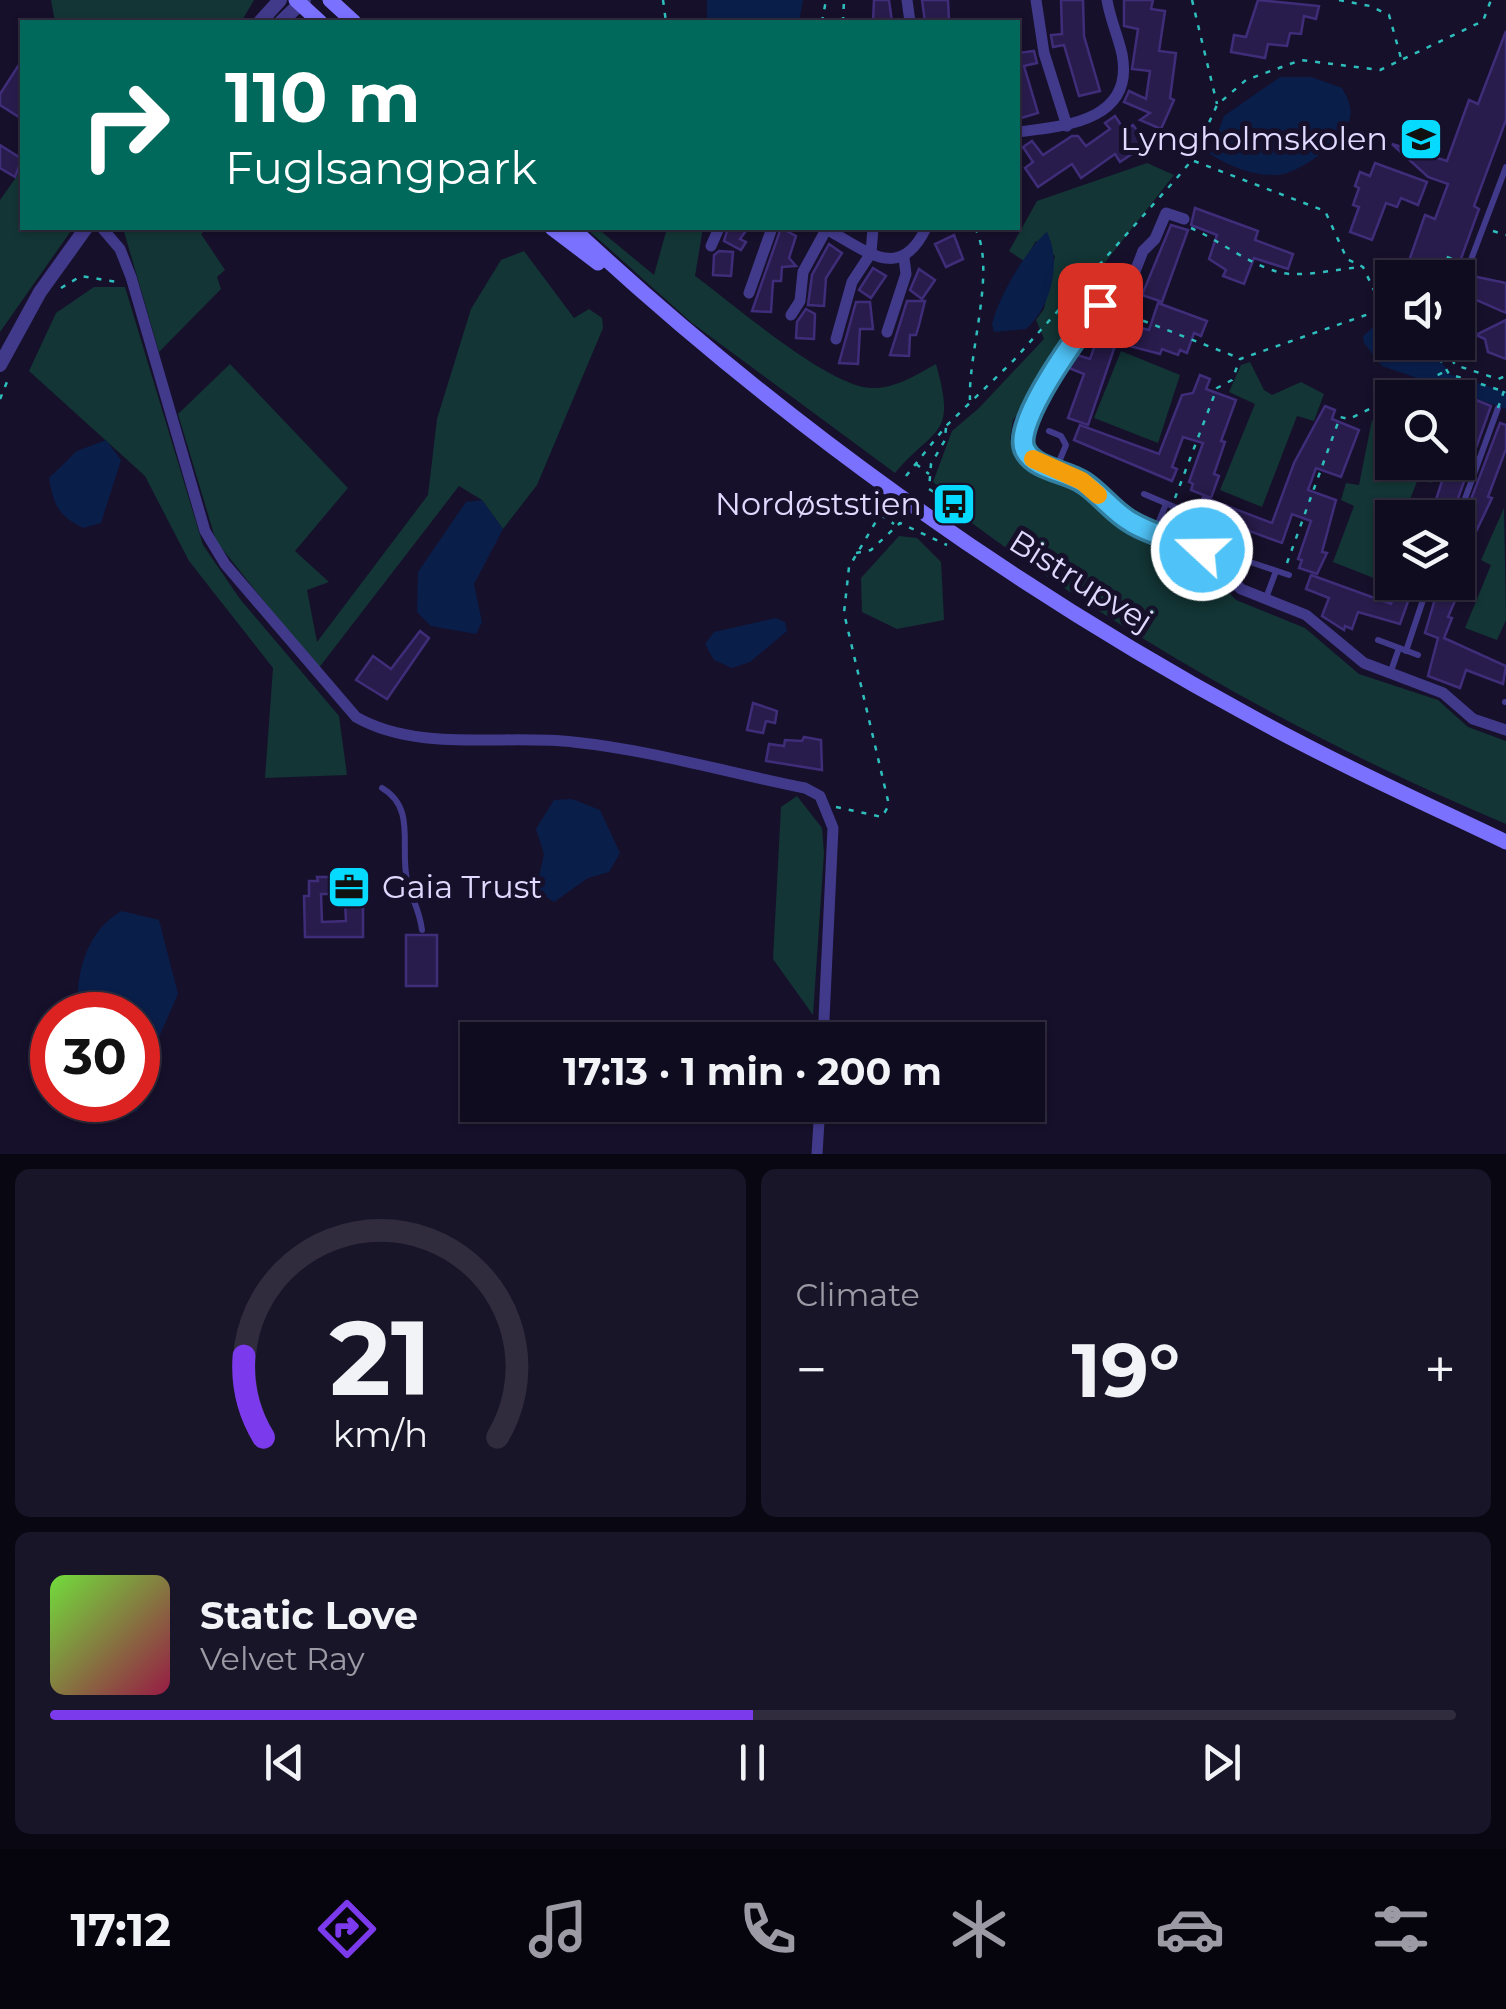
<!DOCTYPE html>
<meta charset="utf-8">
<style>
body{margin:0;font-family:Montserrat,sans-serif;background:#191529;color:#f1f3f6;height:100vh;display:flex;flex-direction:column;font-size:38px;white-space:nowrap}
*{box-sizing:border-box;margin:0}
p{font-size:32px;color:#9c9ba5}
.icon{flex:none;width:55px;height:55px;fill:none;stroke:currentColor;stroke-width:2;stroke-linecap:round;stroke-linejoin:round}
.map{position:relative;height:1154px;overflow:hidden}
.sheet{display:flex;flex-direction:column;gap:15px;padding:15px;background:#090712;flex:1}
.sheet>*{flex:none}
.top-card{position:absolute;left:20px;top:20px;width:1000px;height:210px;border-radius:0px;box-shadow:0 2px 8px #0004,0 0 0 2px #302c3e;background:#00695c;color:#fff;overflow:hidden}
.fabs{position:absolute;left:1375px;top:260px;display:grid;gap:20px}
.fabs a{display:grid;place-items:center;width:100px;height:100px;border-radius:0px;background:#100c20;box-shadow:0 2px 8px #0004,0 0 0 2px #302c3e;font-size:50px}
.speed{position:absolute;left:30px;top:992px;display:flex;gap:20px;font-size:50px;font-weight:700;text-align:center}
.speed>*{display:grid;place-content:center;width:130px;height:130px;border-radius:50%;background:#100c20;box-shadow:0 2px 8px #0004,0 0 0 2px #302c3e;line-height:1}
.speed .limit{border:15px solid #d22;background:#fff;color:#111}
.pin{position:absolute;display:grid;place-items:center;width:85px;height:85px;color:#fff;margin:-42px;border-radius:20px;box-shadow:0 5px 15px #0006}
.me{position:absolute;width:110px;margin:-55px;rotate:291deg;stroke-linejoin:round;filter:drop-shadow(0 0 8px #0008)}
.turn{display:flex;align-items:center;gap:35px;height:210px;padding:0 40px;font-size:45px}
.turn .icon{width:130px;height:130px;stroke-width:2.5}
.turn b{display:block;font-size:70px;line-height:85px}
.big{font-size:75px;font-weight:700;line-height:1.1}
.sheet .tile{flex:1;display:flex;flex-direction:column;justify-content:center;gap:15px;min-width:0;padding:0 35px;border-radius:15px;background:#191529}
.sheet .dial{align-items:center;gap:0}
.dial svg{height:260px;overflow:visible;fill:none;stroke:#302c3e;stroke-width:7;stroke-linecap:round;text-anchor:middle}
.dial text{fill:#f1f3f6;stroke:none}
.song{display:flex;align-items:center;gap:30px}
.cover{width:120px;height:120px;border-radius:15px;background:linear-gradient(135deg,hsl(100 70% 55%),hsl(340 70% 35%))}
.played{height:10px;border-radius:5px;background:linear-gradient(90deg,#7c3aed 50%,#302c3e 50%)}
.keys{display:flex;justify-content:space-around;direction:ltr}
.heat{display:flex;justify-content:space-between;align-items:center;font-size:55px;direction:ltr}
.sheet .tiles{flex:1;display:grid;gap:15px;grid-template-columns:1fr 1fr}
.tile:last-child{grid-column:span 2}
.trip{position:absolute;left:460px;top:1022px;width:585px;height:100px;border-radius:0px;background:#100c20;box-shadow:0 2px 8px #0004,0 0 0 2px #302c3e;font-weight:700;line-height:100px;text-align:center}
.tabs{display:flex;height:160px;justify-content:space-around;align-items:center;background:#06050d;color:#9c9ba5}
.tabs .icon{width:70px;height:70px}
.tabs .selected{color:#7c3aed}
.tabs b{font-size:45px;color:#f1f3f6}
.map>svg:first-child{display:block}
.green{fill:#133535}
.water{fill:#0a1e4a}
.building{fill:#281c4c;stroke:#3f2d79;stroke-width:2.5}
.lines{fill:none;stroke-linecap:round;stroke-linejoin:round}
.path{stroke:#2ebfbd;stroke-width:2.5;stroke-dasharray:5 8;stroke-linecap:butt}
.service{stroke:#413a8b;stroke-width:6}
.minor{stroke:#413a8b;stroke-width:11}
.tertiary{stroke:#413a8b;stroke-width:14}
.secondary{stroke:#7b71ff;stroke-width:15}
.path-bridge{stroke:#2ebfbd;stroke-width:2.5;stroke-dasharray:5 8;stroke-linecap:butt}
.route-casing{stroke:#337fa1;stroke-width:25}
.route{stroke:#4fc3f7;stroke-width:18}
.slow{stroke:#f59e0b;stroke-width:18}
.labels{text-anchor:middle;stroke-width:10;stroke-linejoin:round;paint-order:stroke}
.poi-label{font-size:32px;fill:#e0daff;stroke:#16102b;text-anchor:end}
.street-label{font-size:32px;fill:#e0daff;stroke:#16102b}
</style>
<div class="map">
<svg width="1506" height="1154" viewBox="0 0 1506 1154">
<rect width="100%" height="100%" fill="#16102b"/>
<!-- green -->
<g class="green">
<polygon points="51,0 254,0 241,22 55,22"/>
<path d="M1147,163l27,12 -93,118 -9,17 2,16 -24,27 -10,32 -27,35 -3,19 14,29 55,23 47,41 72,28 38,40 69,28 54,46 79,26 30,27 38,14v83c-188,-79 -373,-181 -537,-303l-5,-12 -31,-27 19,-51 27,-23 65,-69 -8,-19 8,-11 11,-53 -19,-15 -12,20 -15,-10 28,-50z"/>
<polygon points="22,169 22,228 73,228 0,332 0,200"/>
<polygon points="123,228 207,228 201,234 225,270 217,277 221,289 159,352"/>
<path d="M586,228h11l57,47 13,-47h36l-8,48c40,29 131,109 176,112 24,1 45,-13 65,-24 21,74 -1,62 -41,109l-203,-150z"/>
<polygon points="524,251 574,318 589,309 602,318 603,328 537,485 503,529 482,500 459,486 318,669 216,541 178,414 230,364 348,488 295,551 329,582 307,590 317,642 428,495 437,419 471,309 501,260"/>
<polygon points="94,287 125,287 203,545 240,599 339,716 347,775 265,778 273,668 189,561 145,476 29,371 56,313"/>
<polygon points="1121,351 1180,375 1158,443 1094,418"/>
<polygon points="1250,362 1264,390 1272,395 1301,382 1324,394 1314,421 1297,416 1262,507 1220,490 1255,404 1229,392 1241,365"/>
<polygon points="1372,420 1392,428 1392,462 1427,463 1425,469 1435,474 1431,483 1418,479 1403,517 1392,518 1392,561 1384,582 1333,562 1354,506 1341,500 1346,483 1359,485"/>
<polygon points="1504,508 1506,620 1497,640 1465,628 1491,565 1481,560"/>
<polygon points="899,536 917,538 941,562 944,620 897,629 862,612 861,578"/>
<polygon points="797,796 822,828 824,853 813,1015 773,959 781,807"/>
</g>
<!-- water -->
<g class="water">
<polygon points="707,0 803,0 799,22 707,22"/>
<path d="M1280,77h31l31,11c5,10 10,17 8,29 -4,23 -50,56 -72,58 -25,1 -47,-8 -68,-21l14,-38z"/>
<path d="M1047,232c15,31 4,75 -21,97l-32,3 -2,-7c5,-26 35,-77 55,-93z"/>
<polygon points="1379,322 1392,327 1392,342 1406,343 1408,348 1440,359 1449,374 1506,392 1506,409 1382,366 1364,343 1363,336"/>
<path d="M106,440l15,20 -20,63 -18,5c-25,-13 -29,-22 -34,-50l28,-27z"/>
<polygon points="482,500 503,529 474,584 482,622 476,634 431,626 417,612 418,572 466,502"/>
<polygon points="776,618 785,622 787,631 750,662 732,668 714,660 705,644 714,632"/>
<polygon points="572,799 600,810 620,853 609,872 588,878 554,902 536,890 544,854 536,829 554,800"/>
<path d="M122,911l37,9 19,74 -20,45 -5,35 -16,38 -14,-3 -7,-9h22v-85h-59c-5,-38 7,-85 43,-104z"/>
</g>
<!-- building -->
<g class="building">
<polygon points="874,0 889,0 892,22 873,22"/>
<polygon points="922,0 948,0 949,22 925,22"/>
<polygon points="1061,0 1083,0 1084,36 1100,91 1079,96 1064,45 1053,47 1051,35 1062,34"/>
<polygon points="1124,0 1153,0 1151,9 1165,11 1159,51 1176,53 1170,98 1174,100 1161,129 1140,120 1150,113 1124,102 1129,91 1146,99 1150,71 1132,69 1138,29 1124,26"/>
<polygon points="1258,0 1319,6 1316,19 1304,16 1301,34 1290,33 1287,46 1268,44 1265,58 1231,52 1234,35 1246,37"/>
<polygon points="1506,31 1506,120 1474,206 1479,209 1454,278 1403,278 1425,215 1435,219 1448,184 1428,177 1392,144 1447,161 1469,100 1478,104"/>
<polygon points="1034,51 1037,63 1024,66 1038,113 1018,119 1018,53"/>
<polygon points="22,60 22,119 0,105 0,94"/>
<polygon points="1115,116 1125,131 1133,125 1147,144 1120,162 1115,154 1081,178 1072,164 1038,187 1025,168 1033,162 1023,147 1032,141 1043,155 1072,136 1078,136 1086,146 1110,129 1105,123"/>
<polygon points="0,145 22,159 15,177 0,168"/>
<polygon points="1375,163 1427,182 1418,205 1401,198 1397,207 1386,203 1372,240 1350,232 1359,207 1353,205 1359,188 1355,186 1360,172 1370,176"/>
<polygon points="1195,208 1258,231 1255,240 1293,254 1288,269 1254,258 1244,284 1223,276 1226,270 1209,259 1217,235 1191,225"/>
<polygon points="1171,225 1188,230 1162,302 1142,295"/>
<polygon points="728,228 748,228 740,239 746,242 741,250 724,241"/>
<polygon points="781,228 796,236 789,258 796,266 782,267 781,281 773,281 771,312 752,311"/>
<polygon points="954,235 963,259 946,267 935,244"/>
<polygon points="829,244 842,253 826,278 824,306 808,305 812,275"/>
<polygon points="719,251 733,252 731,276 713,275 714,255"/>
<polygon points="873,268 886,276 871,298 859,290"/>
<polygon points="919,269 935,280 922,299 910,290"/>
<polygon points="1458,273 1506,283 1506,313 1458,292"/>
<polygon points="907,301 925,301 919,325 916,335 910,335 909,356 890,355"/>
<polygon points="856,302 870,302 873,329 860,329 858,364 839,363"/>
<polygon points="1158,303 1207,321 1201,336 1194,333 1187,353 1180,350 1178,355 1162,349 1160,354 1118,343 1125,324 1149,330"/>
<polygon points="806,309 815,314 814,339 796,338 797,322"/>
<polygon points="1506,320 1506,359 1488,352 1485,339 1476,335"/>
<polygon points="1099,334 1117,340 1088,425 1068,418 1084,374 1069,368 1074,354 1090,359"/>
<polygon points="1200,375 1210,379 1206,389 1236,400 1221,441 1225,442 1214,474 1219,476 1211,498 1191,490 1193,484 1189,482 1203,443 1183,437 1172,467 1177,469 1172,481 1074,440 1080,425 1159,454 1182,395 1193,393"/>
<polygon points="1476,400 1491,406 1451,518 1430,518 1444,475 1448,476 1453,462 1458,462 1458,450"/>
<polygon points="1325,406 1335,410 1332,419 1359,430 1341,477 1316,468 1308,490 1336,500 1322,552 1327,553 1317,574 1299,568 1302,560 1298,559 1311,521 1292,514 1282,543 1198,512 1203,497 1272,523 1294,463"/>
<polygon points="1500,423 1506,425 1506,449 1488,497 1492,498 1474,536 1459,531"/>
<polygon points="1458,553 1473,559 1448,617 1452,618 1444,638 1506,666 1503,684 1466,670 1460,688 1428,676 1438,638 1425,633 1440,582 1458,582"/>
<polygon points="1311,575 1391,604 1399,582 1415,582 1400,624 1358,612 1352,629 1345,626 1344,630 1322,616 1329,598 1306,589"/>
<polygon points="420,631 429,638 387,699 356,680 373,656 391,669"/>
<polygon points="753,703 777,711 775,723 766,721 763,733 747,730"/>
<polygon points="804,737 821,740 822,770 766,761 769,744 784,746 785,740 802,741"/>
<polygon points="317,877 349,877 350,894 321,894 322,922 346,921 345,902 363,901 363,937 305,937 304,896 309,896 309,881 318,881"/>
<rect x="406" y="935" width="31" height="51"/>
</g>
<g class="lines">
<!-- path -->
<g class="path">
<polyline points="663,0 666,22"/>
<polyline points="1192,0 1217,104"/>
<polyline points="1339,0 1370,6 1389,15 1401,58"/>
<polyline points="822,22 826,0"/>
<polyline points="843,22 844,0"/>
<polyline points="1194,161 1325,211 1347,259 1363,267 1383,309 1392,313"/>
<path d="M1191,228c30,13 68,44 99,46 23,1 49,-5 71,-7"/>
<polyline points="1493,231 1506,235"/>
<polyline points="1437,278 1444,256 1458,261"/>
<polyline points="61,288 81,276 117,282"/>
<polyline points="1131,316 1239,358"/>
<polyline points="1379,322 1392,327"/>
<polyline points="1406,342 1408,348 1440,359 1449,374 1506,392"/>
<polyline points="1435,342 1446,347 1455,365 1498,379 1506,376"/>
<polyline points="1393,398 1426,381"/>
<polyline points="0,399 9,377"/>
<path d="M970,400c-2,-49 27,-131 5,-172"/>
<polyline points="916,464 929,474"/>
<polyline points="906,476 946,426 1013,361 1176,179 1192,160 1217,105 1246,80 1301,60 1380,70 1483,21 1491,0"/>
<polyline points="1175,498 1217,388 1232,380 1240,359 1383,309"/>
<polyline points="940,509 946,500 929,489 931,464 945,440 946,427"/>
<polyline points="881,515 894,524"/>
<polyline points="856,553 871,550 900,523 947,545"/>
<polyline points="1287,563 1340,417 1349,419 1392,398"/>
<polyline points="836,807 882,817 889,805 844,613 849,567 887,503"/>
</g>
<!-- service -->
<g class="service">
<polyline points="1469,265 1506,167"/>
<polyline points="1049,431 1061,436 1066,445 1056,469"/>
<polyline points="1144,494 1184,511"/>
<polyline points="1458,518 1498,408"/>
<polyline points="1155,531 1166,504"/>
<polyline points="1253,563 1289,575"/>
<polyline points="1266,598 1276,571"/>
<polyline points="1378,640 1418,655"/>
<polyline points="1406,651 1429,582"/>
<polyline points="1391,671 1399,648"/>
<polyline points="1505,702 1506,702"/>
<path d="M382,788c36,21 16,62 26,96 5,17 12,28 14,46"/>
</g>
<!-- minor -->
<g class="minor">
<polyline points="907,0 910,22"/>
<polyline points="1036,0 1044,53 1067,126"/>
<path d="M1018,132c47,-6 117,-11 104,-78 -4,-18 -12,-35 -15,-54"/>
<polyline points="1184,219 1166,213 1155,239 1143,251 1119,312 1100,305 1060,357 1049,387 1032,406 1022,431 1024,449 1035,462 1082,481 1130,522 1202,550 1241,589 1306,615 1364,663 1443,693 1473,719 1506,730"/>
<path d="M102,228l18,21 11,28 74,254 20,33 131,153c63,36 147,17 217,25 78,8 156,31 232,46l15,8 13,32 -10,212"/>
<path d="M824,228c40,20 75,57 102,0"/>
<polyline points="711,246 719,228"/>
<polyline points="749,293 772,228"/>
<polyline points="791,315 800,301 803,272 827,228"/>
<polyline points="887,332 906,274 904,258"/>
<polyline points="836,339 852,282 871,253 873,228"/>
<polyline points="817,1154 820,1105"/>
</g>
<!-- tertiary -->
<g class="tertiary">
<polyline points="260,22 280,0"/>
<polyline points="281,22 304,0"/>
<polyline points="0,365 40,292 86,228"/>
</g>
<!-- secondary -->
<g class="secondary">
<polyline points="296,0 320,22"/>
<polyline points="330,0 354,22"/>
<polyline points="552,228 598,263"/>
<path d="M572,228c204,190 436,357 682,490 82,45 168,84 252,124"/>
</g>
<!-- path-bridge -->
<g class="path-bridge">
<polyline points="1426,381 1448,370"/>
<polyline points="1498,408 1504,391"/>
</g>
</g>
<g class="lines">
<!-- route casing -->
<g class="route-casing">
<path id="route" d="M1100,305c-18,24 -89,118 -75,145 10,20 42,21 59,33 17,11 29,29 47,39 21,13 49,19 71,28"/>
</g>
<!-- route -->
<use href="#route" class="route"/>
<!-- slow -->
<polyline class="slow" points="1033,459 1082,481 1098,495"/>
</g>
<!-- icons -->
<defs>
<g id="school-square" transform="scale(2.25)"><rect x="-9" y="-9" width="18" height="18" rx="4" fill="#06dbff" stroke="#16102b"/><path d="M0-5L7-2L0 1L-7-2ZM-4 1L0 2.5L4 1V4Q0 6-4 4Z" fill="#111"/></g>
<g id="bus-square" transform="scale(2.25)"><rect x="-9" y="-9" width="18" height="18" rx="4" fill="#06dbff" stroke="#16102b"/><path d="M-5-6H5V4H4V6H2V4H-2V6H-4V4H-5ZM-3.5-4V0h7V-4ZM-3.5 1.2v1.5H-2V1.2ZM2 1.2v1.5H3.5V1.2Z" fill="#111"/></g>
<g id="office-square" transform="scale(2.25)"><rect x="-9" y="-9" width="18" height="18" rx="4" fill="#06dbff" stroke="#16102b"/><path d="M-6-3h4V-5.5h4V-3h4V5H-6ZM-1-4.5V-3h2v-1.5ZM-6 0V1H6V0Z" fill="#111"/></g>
</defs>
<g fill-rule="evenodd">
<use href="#school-square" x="1421" y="139"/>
<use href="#bus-square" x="954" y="504"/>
<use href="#office-square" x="349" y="887"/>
</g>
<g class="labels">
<!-- poi labels -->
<g class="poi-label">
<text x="1388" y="150">Lyngholmskolen</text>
<text x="922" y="515">Nordøststien</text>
<text x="382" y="898" text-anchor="start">Gaia Trust</text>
</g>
<!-- street labels -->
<g class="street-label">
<text transform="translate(1081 581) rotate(32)" y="11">Bistrupvej</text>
</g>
</g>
</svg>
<div class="fabs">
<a><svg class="icon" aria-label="sound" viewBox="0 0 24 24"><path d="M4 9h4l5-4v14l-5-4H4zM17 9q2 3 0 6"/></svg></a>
<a><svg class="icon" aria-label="search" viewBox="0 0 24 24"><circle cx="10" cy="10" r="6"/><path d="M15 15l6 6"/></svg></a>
<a><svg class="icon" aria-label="layers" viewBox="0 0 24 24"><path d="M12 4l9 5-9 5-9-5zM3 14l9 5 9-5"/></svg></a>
</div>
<div class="speed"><div class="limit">30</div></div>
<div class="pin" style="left:1100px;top:305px;background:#d93025"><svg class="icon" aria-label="arrive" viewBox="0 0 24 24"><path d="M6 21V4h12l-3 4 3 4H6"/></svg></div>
<svg class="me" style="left:1202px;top:550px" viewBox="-20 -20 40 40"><circle r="17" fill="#4fc3f7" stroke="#fff" stroke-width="3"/><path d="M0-11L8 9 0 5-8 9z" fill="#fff"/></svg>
<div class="trip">17:13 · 1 min · 200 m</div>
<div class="top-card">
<div class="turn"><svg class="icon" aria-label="right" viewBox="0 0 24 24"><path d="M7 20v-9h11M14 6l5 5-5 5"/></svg><div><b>110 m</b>Fuglsangpark</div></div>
</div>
</div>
<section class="sheet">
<div class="tiles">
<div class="tile dial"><svg viewBox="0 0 100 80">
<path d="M14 69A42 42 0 1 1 86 69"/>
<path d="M14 69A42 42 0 0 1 8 44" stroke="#7c3aed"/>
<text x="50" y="56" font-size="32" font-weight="700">21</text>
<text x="50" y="72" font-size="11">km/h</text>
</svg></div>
<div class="tile"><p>Climate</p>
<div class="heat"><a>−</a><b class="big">19°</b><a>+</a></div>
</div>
<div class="tile">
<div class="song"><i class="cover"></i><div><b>Static Love</b><p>Velvet Ray</p></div></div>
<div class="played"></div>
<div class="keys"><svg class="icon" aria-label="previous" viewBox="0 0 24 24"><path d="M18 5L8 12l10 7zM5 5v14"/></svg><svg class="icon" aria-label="pause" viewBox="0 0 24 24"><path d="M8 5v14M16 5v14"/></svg><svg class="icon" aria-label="next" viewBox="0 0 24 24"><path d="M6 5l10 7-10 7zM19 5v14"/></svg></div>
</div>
</div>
</section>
<nav class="tabs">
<b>17:12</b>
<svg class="icon selected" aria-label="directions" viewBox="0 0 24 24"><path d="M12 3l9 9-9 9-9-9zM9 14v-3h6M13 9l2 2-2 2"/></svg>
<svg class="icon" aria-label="music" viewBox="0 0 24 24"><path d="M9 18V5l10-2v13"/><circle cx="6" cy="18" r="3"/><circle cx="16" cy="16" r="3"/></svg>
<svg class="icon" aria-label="phone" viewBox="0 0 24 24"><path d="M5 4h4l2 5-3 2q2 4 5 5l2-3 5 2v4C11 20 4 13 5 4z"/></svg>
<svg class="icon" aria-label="climate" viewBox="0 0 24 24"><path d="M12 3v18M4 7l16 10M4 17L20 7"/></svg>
<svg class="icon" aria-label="car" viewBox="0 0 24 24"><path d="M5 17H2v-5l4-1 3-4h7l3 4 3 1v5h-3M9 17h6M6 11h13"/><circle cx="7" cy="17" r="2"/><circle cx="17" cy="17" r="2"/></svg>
<svg class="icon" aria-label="filters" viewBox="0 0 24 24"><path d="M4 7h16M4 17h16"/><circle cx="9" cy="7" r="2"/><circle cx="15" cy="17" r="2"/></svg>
</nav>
